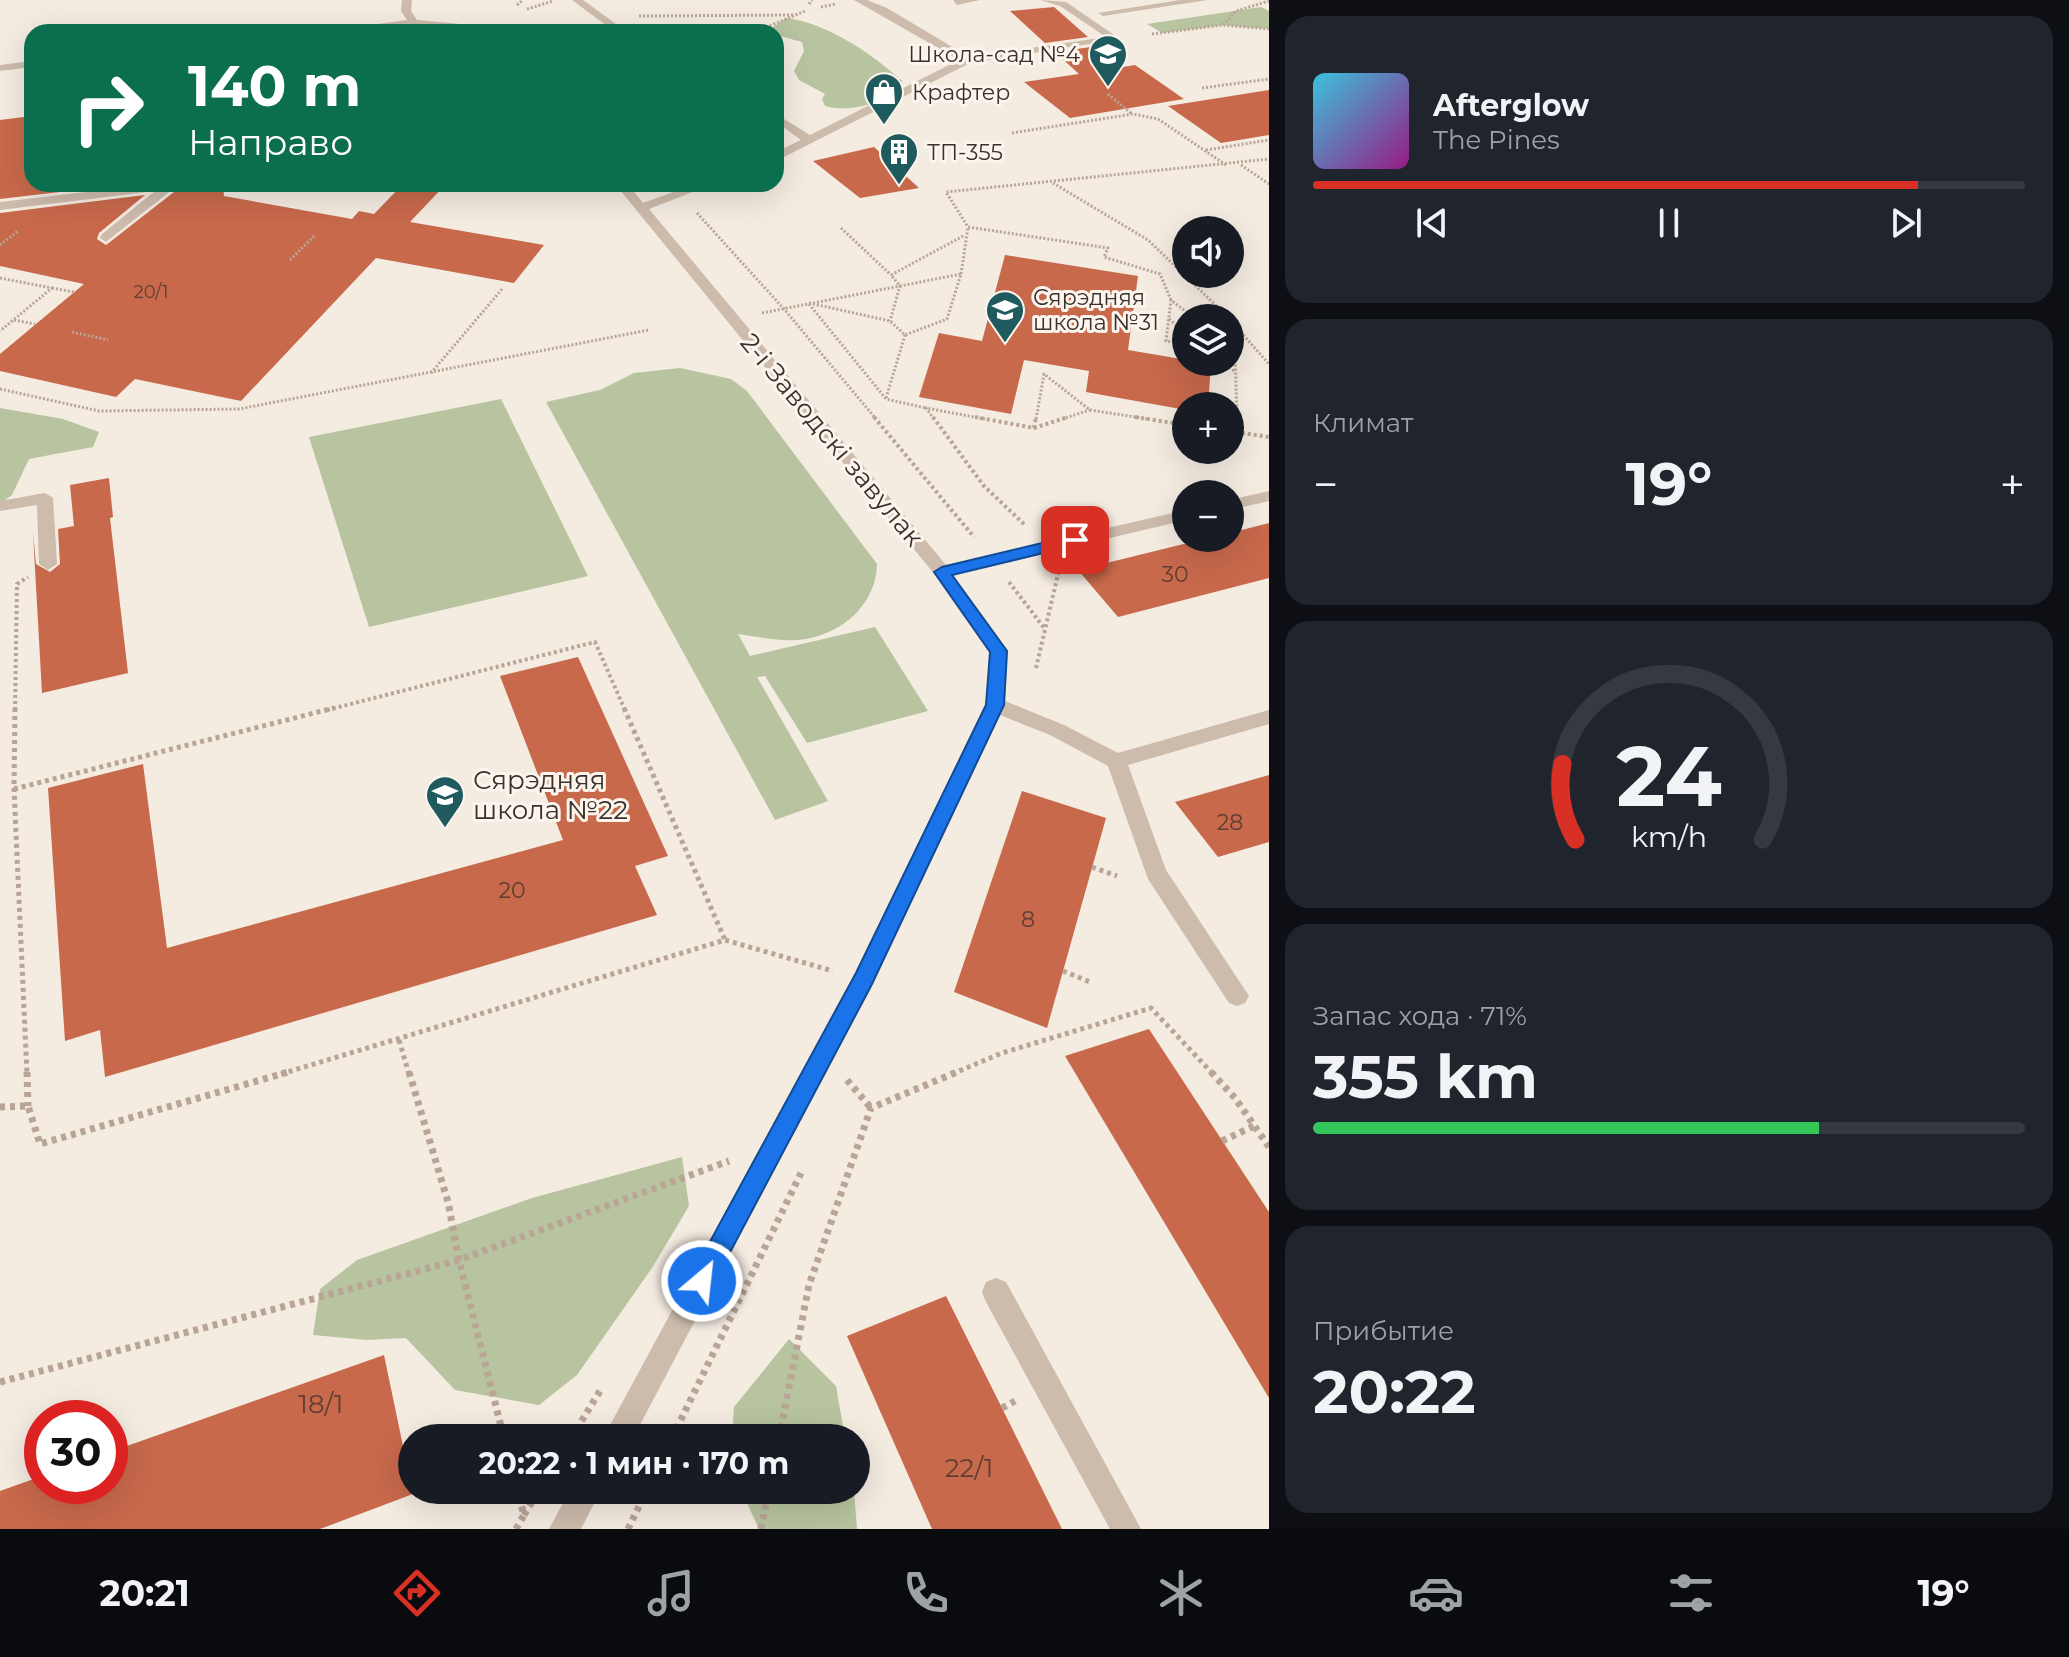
<!DOCTYPE html>
<html lang="ru">
<meta charset="utf-8">
<style>
body{margin:0;font-family:Montserrat,sans-serif;background:#20242c;color:#f1f3f6;height:100vh;display:flex;flex-direction:column;font-size:30px;white-space:nowrap}
*{box-sizing:border-box;margin:0}
p{font-size:26px;color:#9ea1a6}
.icon{flex:none;width:44px;height:44px;fill:none;stroke:currentColor;stroke-width:2;stroke-linecap:round;stroke-linejoin:round}
.map{position:relative;flex:1;overflow:hidden}
.details{display:flex;flex-direction:column;gap:16px;padding:16px;background:#0d0f14;width:800px}
.details>*{flex:none}
.guide{position:absolute;left:24px;top:24px;width:760px;height:168px;border-radius:24px;box-shadow:0 8px 32px #0002;background:#0b6e4f;color:#fff;overflow:hidden}
.tools{position:absolute;left:1172px;top:216px;display:grid;gap:16px}
.tools a{display:grid;place-items:center;width:72px;height:72px;border-radius:50%;background:#171b24;box-shadow:0 8px 32px #0002;font-size:40px}
.speed{position:absolute;left:24px;top:1400px;display:flex;gap:16px;font-size:40px;font-weight:700;text-align:center}
.speed>*{display:grid;place-content:center;width:104px;height:104px;border-radius:50%;background:#171b24;box-shadow:0 8px 32px #0002;line-height:1}
.speed .limit{border:12px solid #d22;background:#fff;color:#111}
.pin{position:absolute;display:grid;place-items:center;width:68px;height:68px;color:#fff;margin:-34px;border-radius:16px;box-shadow:0 4px 12px #0006}
.me{position:absolute;width:88px;margin:-44px;rotate:28deg;stroke-linejoin:round;filter:drop-shadow(0 0 6px #0008)}
.turn{display:flex;align-items:center;gap:28px;height:168px;padding:0 32px;font-size:36px}
.turn .icon{width:104px;height:104px;stroke-width:2.5}
.turn b{display:block;font-size:56px;line-height:68px}
.big{font-size:60px;font-weight:700;line-height:1.1}
.details .widget{flex:1;display:flex;flex-direction:column;justify-content:center;gap:12px;min-width:0;padding:0 28px;border-radius:24px;background:#20242c}
.details .dial{align-items:center;gap:0}
.dial svg{height:208px;overflow:visible;fill:none;stroke:#363941;stroke-width:7;stroke-linecap:round;text-anchor:middle}
.dial text{fill:#f1f3f6;stroke:none}
.song{display:flex;align-items:center;gap:24px}
.cover{width:96px;height:96px;border-radius:12px;background:linear-gradient(135deg,hsl(190 70% 55%),hsl(310 70% 35%))}
.played{height:8px;border-radius:4px;background:linear-gradient(90deg,#d93025 85%,#363941 85%)}
.keys{display:flex;justify-content:space-around;direction:ltr}
.heat{display:flex;justify-content:space-between;align-items:center;font-size:44px;direction:ltr}
.charge{height:12px;border-radius:6px;background:linear-gradient(90deg,#34c759 71%,#363941 0)}
.trip{position:absolute;left:398px;top:1424px;width:472px;height:80px;border-radius:40px;background:#171b24;box-shadow:0 8px 32px #0002;font-weight:700;line-height:80px;text-align:center}
.tab-bar{display:flex;height:128px;justify-content:space-around;align-items:center;background:#090b0e;color:#9ea1a6}
.tab-bar .icon{width:56px;height:56px}
.tab-bar .selected{color:#d93025}
.tab-bar b{font-size:36px;color:#f1f3f6}
main{display:flex;flex:1;min-height:0}
.map>svg:first-child{display:block}
.green{fill:#b8c4a0}
.building{fill:#c8694b}
.lines{fill:none;stroke-linecap:round;stroke-linejoin:round}
.path-far3{stroke:#b9a596;stroke-width:3;stroke-dasharray:2 2;stroke-linecap:butt}
.path-far2{stroke:#b9a596;stroke-width:4;stroke-dasharray:3 3;stroke-linecap:butt}
.path-far1{stroke:#b9a596;stroke-width:5;stroke-dasharray:4 4;stroke-linecap:butt}
.path{stroke:#b9a596;stroke-width:7;stroke-dasharray:5 5;stroke-linecap:butt}
.minor{fill:#cdbbac;fill-rule:evenodd}
.route{fill:#1a73e8;stroke:#114b97;stroke-width:2}
.labels{text-anchor:middle;stroke-width:6;stroke-linejoin:round;paint-order:stroke}
.far-number-label{font-size:18px;fill:#5e3e33}
.far-poi-label{font-size:22px;fill:#3b302b;stroke:#fbf5ee;text-anchor:start}
.number-label{font-size:22px;fill:#5e3e33}
.street-label{font-size:26px;fill:#3b302b;stroke:#fbf5ee}
.poi-label{font-size:26px;fill:#3b302b;stroke:#fbf5ee;text-anchor:start}
.near-number-label{font-size:26px;fill:#5e3e33}
</style>
<main>
<div class="map">
<svg width="1269" height="1529" viewBox="0 0 1269 1529">
<rect width="100%" height="100%" fill="#f4ebe1"/>
<!-- green -->
<g class="green">
<polygon points="1261,7 1269,11 1269,29 1223,25 1162,33 1147,24"/>
<path d="M786,18c41,5 85,35 116,63 -10,23 -55,32 -77,25l-3,-7 3,-5 -26,-14 -5,-9 10,-20 -2,-9 -26,-7v-3l-7,-2z"/>
<path d="M680,368l51,11 16,12 130,173c-1,40 -33,68 -71,75 -23,4 -46,-2 -68,-5l12,22 125,-29 53,84 -121,32 -42,-67 -8,1 71,124 -53,19 -229,-418 54,-12 34,-17z"/>
<polygon points="501,399 588,576 369,627 309,437"/>
<polygon points="0,408 63,419 99,432 93,447 29,459 12,495 0,504"/>
<polygon points="682,1157 689,1206 652,1268 577,1375 539,1405 455,1390 406,1338 367,1340 313,1335 320,1289 357,1260 532,1198"/>
<polygon points="789,1339 836,1386 845,1438 732,1438 734,1407"/>
<polygon points="741,1490 854,1490 857,1529 759,1529"/>
</g>
<!-- building -->
<g class="building">
<polygon points="1054,7 1088,37 1045,43 1010,11"/>
<polygon points="1098,46 1123,67 1135,65 1184,99 1070,118 1024,82 1079,74 1055,52"/>
<polygon points="1269,90 1269,135 1221,143 1168,106"/>
<polygon points="32,116 32,184 128,184 0,199 0,120"/>
<polygon points="874,147 919,188 860,198 813,161"/>
<polygon points="194,184 223,184 224,196 352,219 359,211 374,214 403,184 446,184 410,222 544,245 514,283 376,258 241,401 135,379 116,397 0,371 0,354 84,284 0,266 0,213 145,195 99,233 97,239 106,245 174,192"/>
<polygon points="1005,255 1138,276 1128,350 1211,364 1208,406 1186,406 1186,410 1086,392 1089,371 1024,360 1011,414 919,397 939,333 982,341"/>
<polygon points="109,478 113,517 110,518 128,673 42,693 33,533 36,564 50,572 60,564 58,529 74,526 70,485"/>
<polygon points="1269,523 1269,578 1118,617 1078,570 1208,538 1230,538 1230,533"/>
<polygon points="578,657 668,856 635,866 657,915 105,1077 100,1030 65,1041 48,788 143,764 167,948 563,840 500,676"/>
<polygon points="1269,775 1269,842 1218,857 1175,802"/>
<polygon points="1022,791 1106,818 1047,1028 954,992"/>
<polygon points="1149,1029 1269,1212 1269,1398 1065,1056"/>
<polygon points="946,1296 1002,1408 1062,1529 932,1529 847,1336"/>
<polygon points="384,1355 413,1494 320,1529 0,1529 0,1491 42,1476 42,1486 110,1486 110,1452"/>
</g>
<g class="lines">
<!-- path-far3 -->
<g class="path-far3">
<polyline points="809,4 812,0"/>
<polyline points="517,5 523,0"/>
<polyline points="821,7 836,4"/>
<polyline points="527,9 553,1"/>
<polyline points="639,16 794,15"/>
<polyline points="1223,25 1236,11 1269,1"/>
<polyline points="276,32 299,30"/>
<polyline points="755,32 805,11"/>
<polyline points="1152,34 1223,25 1269,29"/>
<polyline points="1202,88 1269,79"/>
<polyline points="1108,94 1132,114"/>
<polyline points="1012,133 1133,114 1158,119 1226,165"/>
<polyline points="1206,150 1269,140"/>
<polyline points="1241,165 1269,184"/>
<polyline points="1053,183 1148,240 1229,318"/>
<polyline points="697,213 784,309 876,419"/>
<polyline points="841,228 891,275"/>
<polyline points="0,245 18,231"/>
<polyline points="290,260 315,235"/>
<polyline points="961,274 968,227"/>
<polyline points="0,278 52,288 0,331"/>
<polyline points="52,288 74,292"/>
<polyline points="1171,300 1160,274 1104,257 1108,248 968,227 946,192 1269,159"/>
<polyline points="809,303 890,321 905,335 947,319 961,274 900,286 891,275 965,235"/>
<polyline points="809,304 886,399 926,408"/>
<polyline points="762,313 900,286 890,321"/>
<polyline points="1169,319 1186,333"/>
<polyline points="14,320 35,324"/>
<polyline points="1230,320 1269,364"/>
<polyline points="72,332 108,340"/>
<polyline points="1186,344 1166,341 1171,300 1194,318"/>
<polyline points="1230,347 1235,351 1237,419"/>
<polyline points="1223,362 1234,371"/>
<polyline points="431,373 503,288"/>
<polyline points="0,389 99,411 239,409 649,330"/>
<polyline points="886,398 905,335"/>
<polyline points="934,419 926,408 985,419"/>
<polyline points="1036,419 1044,374 1090,410 1148,419"/>
<polyline points="1062,419 1090,410"/>
</g>
<!-- path-far2 -->
<g class="path-far2">
<polyline points="874,417 974,537"/>
<polyline points="933,417 984,486 1025,525"/>
<polyline points="975,417 1034,428 1068,417"/>
<polyline points="1135,417 1186,425"/>
<polyline points="1237,417 1237,432"/>
<polyline points="1034,428 1036,417"/>
<polyline points="1230,431 1269,437"/>
<polyline points="1009,582 1045,629"/>
<polyline points="1036,668 1059,570"/>
<polyline points="15,710 17,584 28,577"/>
<polyline points="327,710 595,642 625,710"/>
</g>
<!-- path-far1 -->
<g class="path-far1">
<polyline points="15,708 14,789 27,1074"/>
<polyline points="624,708 725,940"/>
<polyline points="14,789 334,708"/>
<polyline points="1092,867 1117,876"/>
<polyline points="1063,971 1090,982"/>
<polyline points="399,1040 409,1074"/>
<polyline points="281,1074 725,940 833,971"/>
<polyline points="952,1074 1002,1053 1151,1008 1213,1074"/>
</g>
<!-- path -->
<g class="path">
<polyline points="27,1072 28,1106"/>
<polyline points="409,1072 448,1202 459,1260 504,1438"/>
<polyline points="1211,1072 1235,1098 1269,1147"/>
<polyline points="847,1080 871,1108"/>
<polyline points="0,1107 28,1106 40,1144 288,1072"/>
<polyline points="1222,1141 1254,1126"/>
<polyline points="0,1382 459,1260 729,1161"/>
<polyline points="1002,1408 1015,1401"/>
<polyline points="571,1438 600,1391"/>
<polyline points="672,1438 801,1173"/>
<polyline points="779,1438 809,1285 871,1108 957,1072"/>
<polyline points="524,1515 539,1490"/>
<polyline points="516,1529 524,1515 517,1490"/>
<polyline points="628,1529 647,1490"/>
<polyline points="761,1529 769,1490"/>
</g>
<!-- minor -->
<g class="minor">
<polygon points="402,0 412,0 411,11 417,20 460,24 484,32 421,26 319,32 407,20 401,11"/>
<polygon points="572,0 583,0 627,32 615,32"/>
<polygon points="854,0 867,0 887,8 969,57 1106,37 1060,6 1040,0 1066,2 1120,39 970,63 776,161 776,152 801,140 776,122 776,114 810,135 959,60"/>
<polygon points="953,0 980,0 957,5"/>
<polygon points="1180,0 1208,0 1103,16 1098,13"/>
<polygon points="32,61 32,67 0,71 0,65"/>
<polygon points="154,184 191,184 173,189 106,242 100,238 101,235 155,191 0,210 0,202"/>
<polygon points="615,184 628,184 643,203 695,184 713,184 649,209 946,565 1186,510 1186,520 953,575 1008,651 1005,701 1064,725 1118,753 1269,710 1269,724 1128,765 1166,870 1249,996 1245,1003 1237,1006 1229,1003 1148,879 1108,766 1050,735 1000,715 871,987 633,1438 603,1438 855,973 985,705 990,652 936,576"/>
<polygon points="1269,491 1269,501 1230,510 1230,500"/>
<polygon points="45,493 53,498 57,564 48,570 39,564 37,505 0,511 0,501"/>
<polygon points="996,1278 1006,1282 1141,1529 1110,1529 986,1302 982,1292 986,1282"/>
<polygon points="570,1490 601,1490 581,1529 549,1529"/>
</g>
</g>
<!-- route -->
<polygon class="route" points="1075,535 1083,540 1081,544 952,575 1007,651 1004,705 871,986 710,1290 702,1293 693,1290 690,1281 693,1273 856,973 986,705 990,652 934,572 942,567"/>
<!-- icons -->
<defs>
<g id="school-pin" transform="scale(2)"><path d="M0 17L-7.5 6A9.5 9.5 0 1 1 7.5 6Z" fill="#1f5a5e" stroke="#fbf5ee"/><path d="M0-5L7-2L0 1L-7-2ZM-4 1L0 2.5L4 1V4Q0 6-4 4Z" fill="#fff"/></g>
<g id="shop-pin" transform="scale(2)"><path d="M0 17L-7.5 6A9.5 9.5 0 1 1 7.5 6Z" fill="#1f5a5e" stroke="#fbf5ee"/><path d="M-5-2.5h2.3a2.7 3.5 0 0 1 5.4 0H5L5.5 6h-11ZM-1.5-2.5h3a1.5 2.3 0 0 0-3 0Z" fill="#fff"/></g>
<g id="building-pin" transform="scale(2)"><path d="M0 17L-7.5 6A9.5 9.5 0 1 1 7.5 6Z" fill="#1f5a5e" stroke="#fbf5ee"/><path d="M-4-6H4V6H1V3H-1V6H-4ZM-2.5-4.3h1.7v1.8h-1.7ZM.8-4.3h1.7v1.8H.8ZM-2.5-1h1.7V.8h-1.7ZM.8-1h1.7V.8H.8Z" fill="#fff"/></g>
</defs>
<g fill-rule="evenodd">
<use href="#school-pin" x="1108" y="54"/>
<use href="#shop-pin" x="884" y="92"/>
<use href="#building-pin" x="899" y="152"/>
<use href="#school-pin" x="1005" y="310"/>
<use href="#school-pin" x="445" y="795"/>
</g>
<g class="labels">
<!-- far-number labels -->
<g class="far-number-label">
<text x="151" y="298">20/1</text>
</g>
<!-- far-poi labels -->
<g class="far-poi-label">
<text x="1080" y="62" text-anchor="end">Школа-сад №4</text>
<text x="912" y="100">Крафтер</text>
<text x="927" y="160">ТП-355</text>
<text x="1033" y="305">Сярэдняя<tspan x="1033" dy="25">школа №31</tspan></text>
</g>
<!-- number labels -->
<g class="number-label">
<text x="1175" y="582">30</text>
<text x="1230" y="830">28</text>
<text x="512" y="898">20</text>
<text x="1028" y="927">8</text>
</g>
<!-- street labels -->
<g class="street-label">
<text transform="translate(832 440) rotate(50)" y="9">2-і Заводскі завулак</text>
</g>
<!-- poi labels -->
<g class="poi-label">
<text x="473" y="789">Сярэдняя<tspan x="473" dy="30">школа №22</tspan></text>
</g>
<!-- near-number labels -->
<g class="near-number-label">
<text x="321" y="1413">18/1</text>
<text x="969" y="1477">22/1</text>
</g>
</g>
</svg>
<div class="tools">
<a><svg class="icon" aria-label="sound" viewBox="0 0 24 24"><path d="M4 9h4l5-4v14l-5-4H4zM17 9q2 3 0 6"/></svg></a>
<a><svg class="icon" aria-label="layers" viewBox="0 0 24 24"><path d="M12 4l9 5-9 5-9-5zM3 14l9 5 9-5"/></svg></a>
<a>+</a>
<a>−</a>
</div>
<div class="speed"><div class="limit">30</div></div>
<div class="pin" style="left:1075px;top:540px;background:#d93025"><svg class="icon" aria-label="arrive" viewBox="0 0 24 24"><path d="M6 21V4h12l-3 4 3 4H6"/></svg></div>
<svg class="me" style="left:702px;top:1281px" viewBox="-20 -20 40 40"><circle r="17" fill="#1a73e8" stroke="#fff" stroke-width="3"/><path d="M0-11L8 9 0 5-8 9z" fill="#fff"/></svg>
<div class="trip">20:22 · 1 мин · 170 m</div>
<div class="guide">
<div class="turn"><svg class="icon" aria-label="right" viewBox="0 0 24 24"><path d="M7 20v-9h11M14 6l5 5-5 5"/></svg><div><b>140 m</b>Направо</div></div>
</div>
</div>
<section class="details">
<div class="widget">
<div class="song"><i class="cover"></i><div><b>Afterglow</b><p>The Pines</p></div></div>
<div class="played"></div>
<div class="keys"><svg class="icon" aria-label="previous" viewBox="0 0 24 24"><path d="M18 5L8 12l10 7zM5 5v14"/></svg><svg class="icon" aria-label="pause" viewBox="0 0 24 24"><path d="M8 5v14M16 5v14"/></svg><svg class="icon" aria-label="next" viewBox="0 0 24 24"><path d="M6 5l10 7-10 7zM19 5v14"/></svg></div>
</div>
<div class="widget"><p>Климат</p>
<div class="heat"><a>−</a><b class="big">19°</b><a>+</a></div>
</div>
<div class="widget dial"><svg viewBox="0 0 100 80">
<path d="M14 69A42 42 0 1 1 86 69"/>
<path d="M14 69A42 42 0 0 1 9 40" stroke="#d93025"/>
<text x="50" y="56" font-size="32" font-weight="700">24</text>
<text x="50" y="72" font-size="11">km/h</text>
</svg></div>
<div class="widget"><p>Запас хода · 71%</p><b class="big">355 km</b><div class="charge"></div></div>
<div class="widget"><p>Прибытие</p><b class="big">20:22</b></div>
</section>
</main>
<nav class="tab-bar">
<b>20:21</b>
<svg class="icon selected" aria-label="directions" viewBox="0 0 24 24"><path d="M12 3l9 9-9 9-9-9zM9 14v-3h6M13 9l2 2-2 2"/></svg>
<svg class="icon" aria-label="music" viewBox="0 0 24 24"><path d="M9 18V5l10-2v13"/><circle cx="6" cy="18" r="3"/><circle cx="16" cy="16" r="3"/></svg>
<svg class="icon" aria-label="phone" viewBox="0 0 24 24"><path d="M5 4h4l2 5-3 2q2 4 5 5l2-3 5 2v4C11 20 4 13 5 4z"/></svg>
<svg class="icon" aria-label="climate" viewBox="0 0 24 24"><path d="M12 3v18M4 7l16 10M4 17L20 7"/></svg>
<svg class="icon" aria-label="car" viewBox="0 0 24 24"><path d="M5 17H2v-5l4-1 3-4h7l3 4 3 1v5h-3M9 17h6M6 11h13"/><circle cx="7" cy="17" r="2"/><circle cx="17" cy="17" r="2"/></svg>
<svg class="icon" aria-label="filters" viewBox="0 0 24 24"><path d="M4 7h16M4 17h16"/><circle cx="9" cy="7" r="2"/><circle cx="15" cy="17" r="2"/></svg>
<b>19°</b>
</nav>
